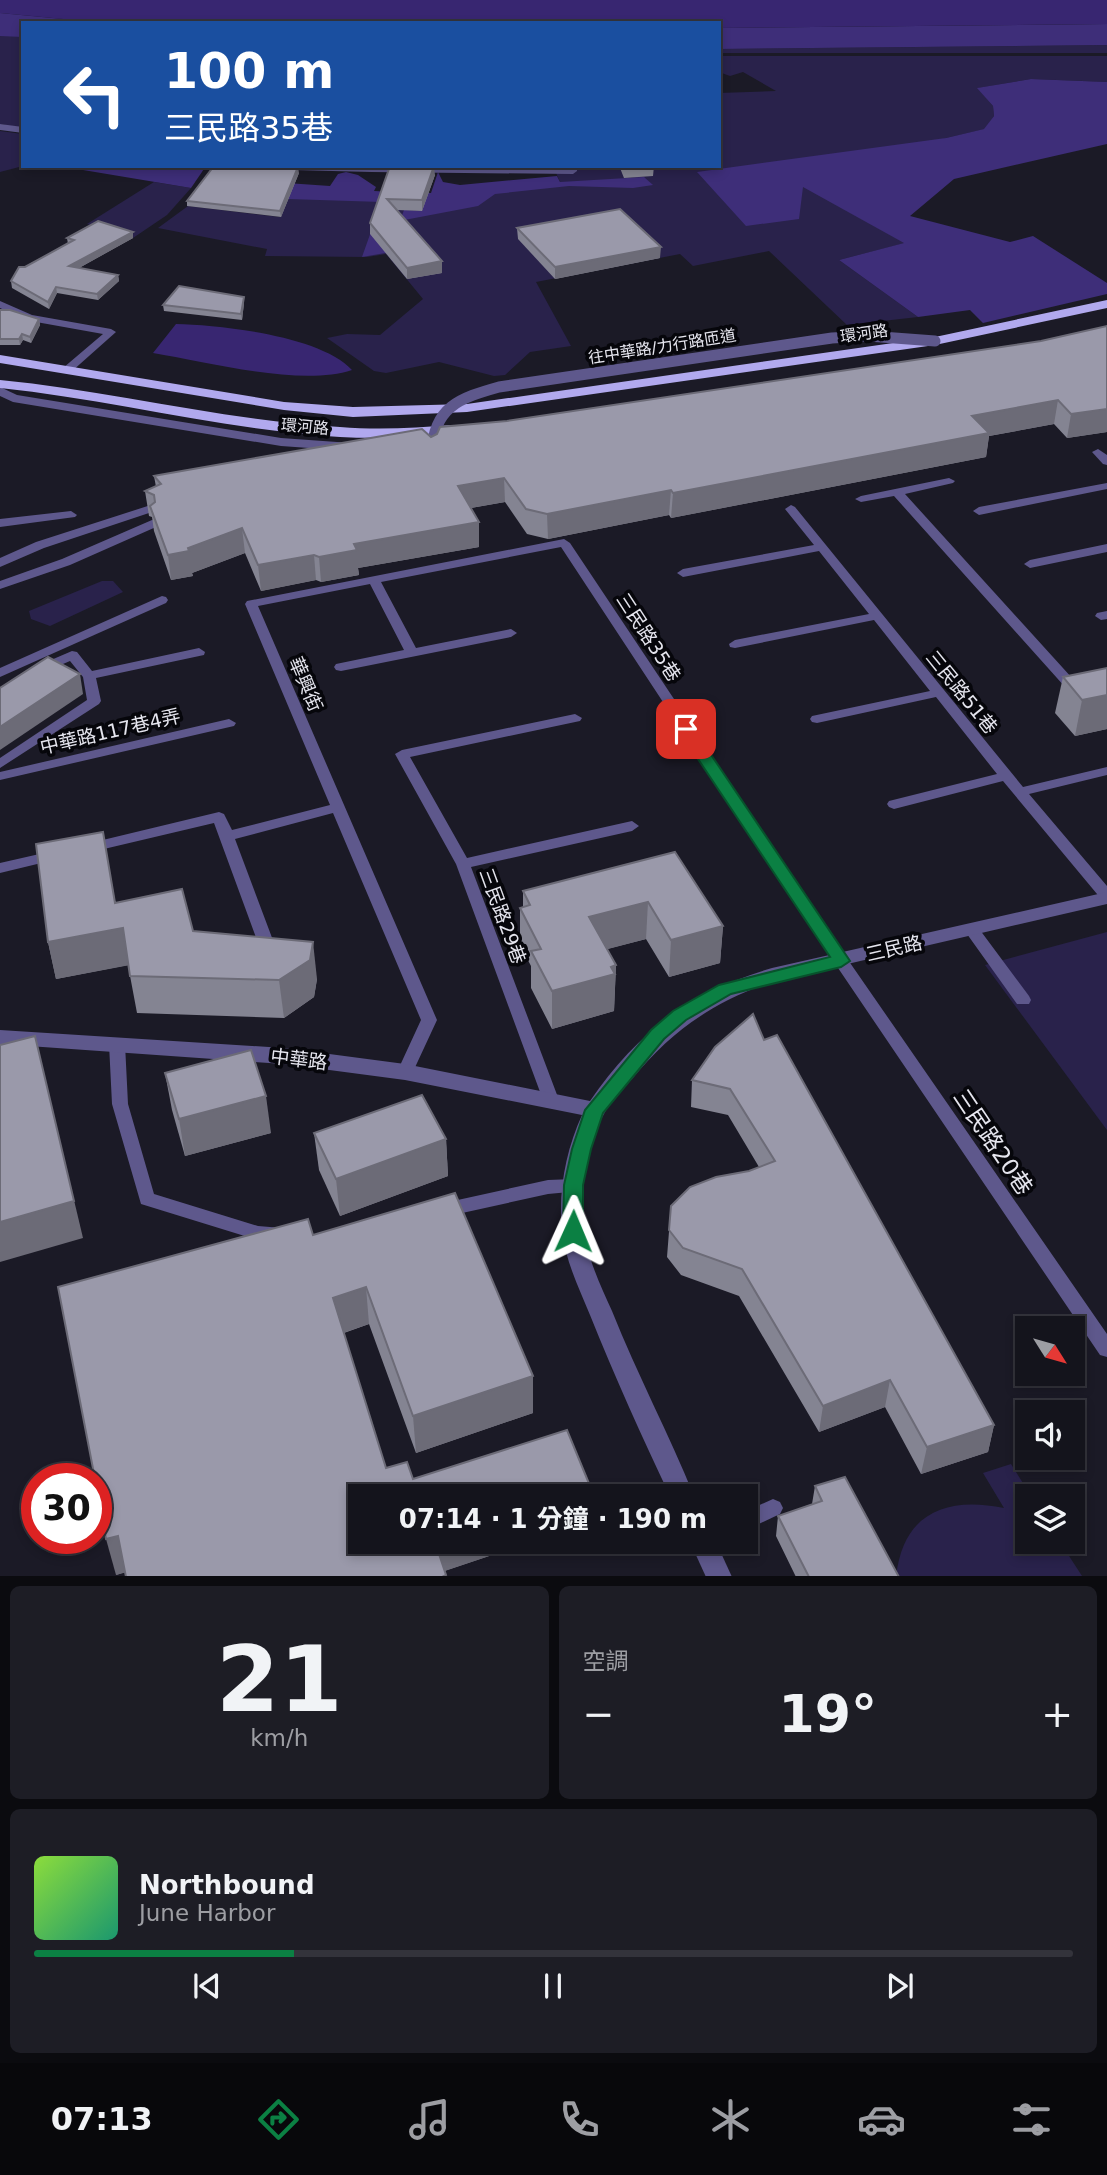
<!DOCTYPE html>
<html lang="zh-TW">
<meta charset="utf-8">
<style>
body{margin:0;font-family:"DejaVu Sans","Noto Sans TC",sans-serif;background:#1d1d25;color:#f1f3f6;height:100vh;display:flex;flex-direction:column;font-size:26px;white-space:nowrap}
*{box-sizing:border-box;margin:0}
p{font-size:23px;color:#9d9ea3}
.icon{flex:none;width:38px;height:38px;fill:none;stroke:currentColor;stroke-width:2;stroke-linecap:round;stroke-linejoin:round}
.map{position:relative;height:1576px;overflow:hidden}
.sheet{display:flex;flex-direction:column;gap:10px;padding:10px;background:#0b0b0f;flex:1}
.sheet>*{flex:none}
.guide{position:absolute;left:21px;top:21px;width:700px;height:147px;border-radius:0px;box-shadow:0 4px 10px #0003,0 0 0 2px #33333b;background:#1a4fa0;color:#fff;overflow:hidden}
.needle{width:46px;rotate:127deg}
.tools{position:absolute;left:1015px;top:1316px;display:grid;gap:14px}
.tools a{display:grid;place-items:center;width:70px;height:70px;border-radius:0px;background:#14141c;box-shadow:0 4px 10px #0003,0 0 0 2px #33333b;font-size:35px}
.speed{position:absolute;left:21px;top:1463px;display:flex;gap:14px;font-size:35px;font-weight:700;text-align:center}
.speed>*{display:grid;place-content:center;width:91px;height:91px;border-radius:50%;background:#14141c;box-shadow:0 4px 10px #0003,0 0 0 2px #33333b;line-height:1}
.speed .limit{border:10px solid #d22;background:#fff;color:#111}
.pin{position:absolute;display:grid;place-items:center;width:60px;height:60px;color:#fff;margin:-30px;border-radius:14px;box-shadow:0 4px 10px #0006}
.me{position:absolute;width:77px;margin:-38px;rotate:1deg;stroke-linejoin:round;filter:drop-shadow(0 0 5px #0008)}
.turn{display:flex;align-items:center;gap:24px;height:147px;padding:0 28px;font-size:32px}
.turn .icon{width:91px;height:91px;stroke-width:2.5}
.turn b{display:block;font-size:49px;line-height:60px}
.big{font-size:52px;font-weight:700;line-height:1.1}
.sheet .tile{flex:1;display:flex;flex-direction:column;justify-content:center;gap:10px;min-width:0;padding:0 24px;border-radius:10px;background:#1d1d25}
.sheet .dial{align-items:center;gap:0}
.dial b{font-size:91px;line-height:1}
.song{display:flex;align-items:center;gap:21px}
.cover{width:84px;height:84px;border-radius:10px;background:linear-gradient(135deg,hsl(90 70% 55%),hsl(160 70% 35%))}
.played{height:7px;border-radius:4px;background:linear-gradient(90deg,#0b8043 25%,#33333b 25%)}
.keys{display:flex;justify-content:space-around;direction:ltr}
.heat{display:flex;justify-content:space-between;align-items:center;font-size:38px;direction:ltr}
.sheet .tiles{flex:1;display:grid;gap:10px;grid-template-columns:1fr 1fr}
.tile:last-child{grid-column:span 2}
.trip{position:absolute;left:348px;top:1484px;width:410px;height:70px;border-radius:0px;background:#14141c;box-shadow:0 4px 10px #0003,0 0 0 2px #33333b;font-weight:700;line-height:70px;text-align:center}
.tabs{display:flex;height:112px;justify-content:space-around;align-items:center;background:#08080b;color:#9d9ea3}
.tabs .icon{width:49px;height:49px}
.tabs .current{color:#0b8043}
.tabs b{font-size:32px;color:#f1f3f6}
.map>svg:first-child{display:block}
.green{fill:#29224b}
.forest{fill:#3e2e79}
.water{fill:#382671}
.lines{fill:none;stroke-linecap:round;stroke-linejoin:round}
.service{fill:#5e588c;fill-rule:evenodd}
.minor{fill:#5e588c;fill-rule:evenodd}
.trunk{fill:#b1a9ee;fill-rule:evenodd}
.service-bridge{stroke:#5e588c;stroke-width:11}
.wall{fill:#848492}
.shaded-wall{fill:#6c6b77}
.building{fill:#9a99aa;stroke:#6c6b77;stroke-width:2}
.route{fill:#0b8043;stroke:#07532c;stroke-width:2}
.labels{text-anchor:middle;stroke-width:7;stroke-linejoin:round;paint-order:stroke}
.far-street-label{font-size:16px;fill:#e5e5ee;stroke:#06060b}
.street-label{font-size:19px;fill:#e5e5ee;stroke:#06060b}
.near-street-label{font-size:23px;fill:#e5e5ee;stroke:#06060b}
</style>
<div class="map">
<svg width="1107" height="1577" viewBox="0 0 1107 1577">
<rect width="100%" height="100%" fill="#1b1a26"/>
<!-- green -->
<g class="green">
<polygon points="0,13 105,23 23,23 23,128 0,124"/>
<polygon points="1107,45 1107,53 719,53 719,49"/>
<polygon points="719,56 1107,56 1107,82 1031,79 978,88 993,106 994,116 985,129 946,138 803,186 905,243 839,260 918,317 847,325 769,251 693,266 680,254 536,282 571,346 530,352 505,375 494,376 439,362 386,373 374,371 327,338 347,334 380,335 423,299 386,254 367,257 265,256 267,249 158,228 188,206 280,217 293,187 469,196 560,182 554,168 481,166 719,166 719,93 776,91 743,72 730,76 719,72"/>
<polygon points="0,131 23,134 23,166 0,172"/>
<polygon points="154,182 191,188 167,215 133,238 87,224"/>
<polygon points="102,581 113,581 123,592 50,626 31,619 29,611"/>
<polygon points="1107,932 1107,1130 985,965"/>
<path d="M1011,1464l20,32h-4v46h33l22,34 -186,1c7,-64 50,-81 108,-69l-21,-35z"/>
</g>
<!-- forest -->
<g class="forest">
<polygon points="0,13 105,23 23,23 23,37 0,36"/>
<polygon points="1107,24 1107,45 719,49 719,28"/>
<polygon points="1031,79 1107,82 1107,144 954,179 910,216 1010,242 1033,236 1107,283 1107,294 983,323 970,310 918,317 839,260 904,243 803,187 799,219 746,226 697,172 946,138 984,129 994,116 993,106 977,88"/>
<polygon points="59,166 206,166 191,188"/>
<polygon points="346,172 358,175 376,187 374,191 389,192 382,202 288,199 245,180 330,186 338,174"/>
<polygon points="438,172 443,182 460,185 557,176 560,182 644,177 653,185 633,188 569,186 495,194 478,206 399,221 420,247 362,257 373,226 401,218 404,210 422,211 407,192 431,193"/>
</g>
<!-- water -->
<g class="water">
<polygon points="0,0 1107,0 1107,24 719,28 719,23 105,23 0,13"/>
<path d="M176,324c45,1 145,12 176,46 -51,17 -145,-8 -199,-17z"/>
</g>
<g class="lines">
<!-- service -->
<g class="service">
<polygon points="0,124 23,127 23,133 0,130"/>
<polygon points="245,166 569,168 569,166 577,166 577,171 573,174 371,172 249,169"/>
<polygon points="0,301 32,315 111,329 116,332 71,372 63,372 63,368 103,334 25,320 0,308"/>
<polygon points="1098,449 1107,455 1107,465 1103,464 1092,452"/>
<polygon points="949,478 955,481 953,483 905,494 1082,689 1107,684 1107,692 1079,698 1074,697 894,496 861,502 855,499 861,496"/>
<polygon points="1107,483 1107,489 979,515 973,511 979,507"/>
<polygon points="157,503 163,507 161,509 44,548 0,567 0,558 36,542"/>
<polygon points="791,505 795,507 1023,787 1107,767 1107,775 1029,794 1107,886 1107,901 1102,900 1003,781 894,809 889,807 887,804 889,801 997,774 936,697 817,723 812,722 810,719 812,716 930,691 874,620 735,648 730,647 729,644 735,640 869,614 819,551 683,577 677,573 683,569 814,545 785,509"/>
<polygon points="71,511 77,515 75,517 0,527 0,519"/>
<polygon points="152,520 156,521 156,527 70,565 0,589 0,581 62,559"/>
<polygon points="564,539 570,543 846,957 1107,1334 1107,1357 1100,1355 836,965 561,547 381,582 416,648 511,629 517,633 511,637 341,671 336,670 334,667 336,664 404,650 370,584 258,606 437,1020 411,1076 405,1078 399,1076 397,1072 421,1020 333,813 235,839 274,943 271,947 261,947 258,943 214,823 87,853 82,851 80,848 82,845 219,812 224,814 232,830 330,805 245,604 247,601"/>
<polygon points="1107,544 1107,552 1030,568 1024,564 1030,560"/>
<polygon points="162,596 166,597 168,600 166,603 0,677 0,668"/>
<polygon points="1107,611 1107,619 1101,620 1095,616 1097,613"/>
<polygon points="199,648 205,652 204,655 96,678 101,701 99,704 0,768 0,758 87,700 83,677 70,661 42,673 35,669 37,666 72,651 77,652 92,671"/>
<polygon points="575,714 582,718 580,721 410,757 467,858 632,821 639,826 632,831 471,867 559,1100 557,1104 551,1106 545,1104 543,1100 456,864 395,754 402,750"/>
<polygon points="229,719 236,723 234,726 0,780 0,772"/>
<polygon points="57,850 62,852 64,855 62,858 0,873 0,863"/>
<polygon points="972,925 977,926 1029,996 1031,1000 1029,1004 1017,1004 967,934 964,930 967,926"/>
<polygon points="117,1038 123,1040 125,1044 128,1104 154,1194 258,1226 282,1228 285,1233 282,1238 258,1240 141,1204 112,1104 109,1044 111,1040"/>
<polygon points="574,1179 580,1181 583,1186 580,1191 548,1194 444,1217 438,1215 435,1210 438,1205 444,1203 548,1180"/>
<polygon points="773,1499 780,1502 783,1508 780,1514 746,1530 746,1511"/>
</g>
<!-- minor -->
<g class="minor">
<polygon points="0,387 17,395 281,438 351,443 358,447 351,451 281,446 13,402 0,396"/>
<path d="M1107,892v12l-333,77c-59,20 -102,49 -142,98 -9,10 -20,21 -27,33 -21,36 -27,89 -19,129 5,25 16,48 26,70 25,63 57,123 82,185h-24c-28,-59 -55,-119 -80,-181 -11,-27 -25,-55 -28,-85 -4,-39 4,-80 20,-115l-177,-35 -121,-16 -284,-20v-14l284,18 121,16 185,37c47,-69 103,-110 182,-133z"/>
<polygon points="690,1542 716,1542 732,1577 706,1577"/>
</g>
<!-- trunk -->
<g class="trunk">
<polygon points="1107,300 1107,308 935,345 467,412 353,417 284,410 0,363 0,355 284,402 353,407 467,404 935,337"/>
<path d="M0,380c114,11 226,41 340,47 38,3 75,1 113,-2l8,5 -8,5c-38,2 -75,4 -113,2 -114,-7 -226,-37 -340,-49z"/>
</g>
<!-- service-bridge -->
<path class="service-bridge" d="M432,453c1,-46 28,-55 67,-66l333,-49 36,-2 67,5"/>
</g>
<!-- wall -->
<g class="wall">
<polygon points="390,166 435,175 422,211 397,210 442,273 407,279 370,234 370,223"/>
<polygon points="607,166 654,166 653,176 624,178 620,168 608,169"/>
<polygon points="299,173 281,217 187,206 187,201"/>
<polygon points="517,228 660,258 555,279 518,239"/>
<polygon points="67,238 133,238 79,268 118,275 119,281 98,300 57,293 49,309 12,288 11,281 25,267 68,244"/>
<polygon points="244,297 244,303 242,320 164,311 163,305"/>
<polygon points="0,310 39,319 40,325 31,343 23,340 20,345 0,345"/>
<polygon points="1107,326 1107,432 1067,438 1054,424 989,436 986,457 671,518 669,515 548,539 527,534 505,502 471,508 479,547 358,568 359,575 321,582 316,580 261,591 245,553 192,573 193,576 171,580 154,531 152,517 149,516 145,491 156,487 154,476 431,437 507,421 1041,341"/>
<polygon points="1107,668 1107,729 1075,736 1055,713 1063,677"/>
<polygon points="675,852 723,926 720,963 669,977 646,939 607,949 616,965 614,1011 552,1029 531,988 531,966 520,945 520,908 523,907 523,891"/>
<polygon points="116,903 193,931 317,979 314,997 284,1018 137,1013 128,965 56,979 48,942"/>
<polygon points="764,1040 994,1425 988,1452 921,1474 885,1407 819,1432 739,1296 681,1275 667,1257 671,1206 759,1167 728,1115 691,1107 692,1080"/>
<polygon points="165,1073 271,1133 185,1156 172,1110"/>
<polygon points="314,1133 446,1139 448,1176 340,1216 319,1170"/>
<polygon points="313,1235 533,1376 533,1413 416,1453 369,1324 344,1333 386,1468 413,1479 590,1486 590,1496 360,1496 531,1542 444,1571 446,1577 126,1577 125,1572 116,1575"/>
<polygon points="815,1486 899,1577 796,1577 776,1536 778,1516 812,1504"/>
</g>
<!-- shaded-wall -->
<g class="shaded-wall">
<polygon points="434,166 435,175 422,211 422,200"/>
<polygon points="298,167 299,173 281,217 280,211"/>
<polygon points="133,232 133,238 70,273 69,266"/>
<polygon points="661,247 660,258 555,279 555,267"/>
<polygon points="442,261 442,273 407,279 407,268"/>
<polygon points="118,275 119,281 98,300 97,294"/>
<polygon points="56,287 57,293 49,309 48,302"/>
<polygon points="244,297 244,303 242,320 241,314"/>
<polygon points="39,319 40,325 31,343 30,337"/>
<polygon points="22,334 23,340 20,345 19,339"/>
<polygon points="1058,400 1054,424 989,436 986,457 671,518 673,493 972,416"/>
<polygon points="1107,409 1107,432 1067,438 1071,414"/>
<polygon points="504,478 505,502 459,510 458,486"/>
<polygon points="671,490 669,515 548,539 547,514"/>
<polygon points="479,522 479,547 358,568 359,575 321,582 319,557 354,544"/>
<polygon points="242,528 245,553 192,573 193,576 171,580 168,555 188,548"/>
<polygon points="314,555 316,580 261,591 258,565"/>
<polygon points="80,674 83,694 0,750 0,727"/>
<polygon points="1107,695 1107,729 1075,736 1082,700"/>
<polygon points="103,832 120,929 123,928 130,965 56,979 48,942"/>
<polygon points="648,902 646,939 589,954 589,917"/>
<polygon points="723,926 720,963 669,977 671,940"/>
<polygon points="313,942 317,979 314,997 284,1018 279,980"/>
<polygon points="616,965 614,1011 552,1029 552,991"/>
<polygon points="35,1036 83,1238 0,1262 0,1222"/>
<polygon points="266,1096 271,1133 185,1156 179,1119"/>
<polygon points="446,1139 448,1176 340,1216 336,1179"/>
<polygon points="366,1287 369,1324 337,1335 333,1298"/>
<polygon points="533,1376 533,1413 416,1453 413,1416"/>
<polygon points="890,1380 885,1407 819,1432 823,1406"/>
<polygon points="994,1425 988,1452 921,1474 927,1447"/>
<polygon points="590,1486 590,1496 559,1496"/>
<polygon points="118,1536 127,1572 116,1575 106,1539"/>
<polygon points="433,1542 531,1542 436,1574"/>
</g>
<!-- building -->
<g class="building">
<polygon points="214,166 254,166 298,167 280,211 187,201"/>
<polygon points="390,166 434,166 422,200 387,199 442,261 407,268 370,223"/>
<polygon points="620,209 661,247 555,267 517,228"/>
<polygon points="98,221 133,232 69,266 118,275 97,294 56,287 48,302 11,281 19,267 25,267 74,240 67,238"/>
<polygon points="179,286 244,297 241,314 163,305"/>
<polygon points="0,310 10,310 39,319 30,337 22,334 19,339 0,339"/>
<polygon points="1107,326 1107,409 1071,414 1058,400 972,416 989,433 673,493 671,490 547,514 526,509 504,478 458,486 479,522 354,544 357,550 319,557 314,555 258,565 242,528 188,548 189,551 168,555 150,506 155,502 154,495 145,491 161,484 154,476 159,475 422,429 431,437 437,434 440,427 507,421 1041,341"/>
<polygon points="48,657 80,674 0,727 0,688"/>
<polygon points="1107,668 1107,695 1082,700 1063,677"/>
<polygon points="103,832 115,903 182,889 193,931 313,942 310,960 279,980 130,976 123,928 48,942 36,844"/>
<polygon points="675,852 723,926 671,940 648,902 589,917 616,965 611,967 615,974 552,991 531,951 541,949 520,908 530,905 523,891"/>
<polygon points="753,1014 764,1040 777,1035 994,1425 927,1447 890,1380 823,1406 742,1269 683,1248 669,1230 671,1206 690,1187 716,1177 749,1171 775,1161 730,1089 692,1080 715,1047"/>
<polygon points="35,1036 74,1201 0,1222 0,1045"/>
<polygon points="251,1050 266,1096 179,1119 165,1073"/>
<polygon points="422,1095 446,1139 336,1179 314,1133"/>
<polygon points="455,1193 533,1376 413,1416 366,1287 333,1298 386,1468 407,1462 413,1479 567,1430 590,1486 559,1496 360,1496 360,1542 435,1542 446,1575 442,1577 126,1577 118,1536 106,1539 96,1486 96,1479 95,1479 58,1287 308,1219 313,1235"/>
<polygon points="845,1477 899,1577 809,1577 778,1516 822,1501 815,1486"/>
</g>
<!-- route -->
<polygon class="route" points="686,724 691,725 850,961 841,967 731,994 686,1020 664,1039 603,1113 591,1149 583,1185 583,1231 580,1237 566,1237 563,1231 564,1185 572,1149 585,1110 651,1030 673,1011 719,985 830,957 678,729"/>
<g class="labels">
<!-- far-street labels -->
<g class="far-street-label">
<text transform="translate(864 333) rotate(-8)" y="6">環河路</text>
<text transform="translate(662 346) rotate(-9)" y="6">往中華路/力行路匝道</text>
<text transform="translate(305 426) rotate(5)" y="6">環河路</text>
</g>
<!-- street labels -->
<g class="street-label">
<text transform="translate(649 637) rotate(57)" y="7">三民路35巷</text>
<text transform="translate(306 684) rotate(67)" y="7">華興街</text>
<text transform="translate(962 692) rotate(51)" y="7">三民路51巷</text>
<text transform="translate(110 731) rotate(-13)" y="7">中華路117巷4弄</text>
<text transform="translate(503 916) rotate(70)" y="7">三民路29巷</text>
<text transform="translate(894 948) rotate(-13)" y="7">三民路</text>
<text transform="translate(299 1059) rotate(7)" y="7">中華路</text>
</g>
<!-- near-street labels -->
<g class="near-street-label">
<text transform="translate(993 1142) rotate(56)" y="8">三民路20巷</text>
</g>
</g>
</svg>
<div class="tools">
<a><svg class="needle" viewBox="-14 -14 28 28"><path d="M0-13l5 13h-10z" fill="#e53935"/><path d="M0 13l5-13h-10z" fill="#9d9ea3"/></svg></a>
<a><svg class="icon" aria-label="sound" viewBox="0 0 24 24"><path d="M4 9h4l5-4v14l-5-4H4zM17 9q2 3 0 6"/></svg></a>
<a><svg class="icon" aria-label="layers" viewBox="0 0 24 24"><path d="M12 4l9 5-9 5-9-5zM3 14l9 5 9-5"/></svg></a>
</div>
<div class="speed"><div class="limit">30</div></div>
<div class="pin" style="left:686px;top:729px;background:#d93025"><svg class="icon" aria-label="arrive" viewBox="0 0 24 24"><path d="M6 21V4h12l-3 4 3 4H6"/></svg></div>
<svg class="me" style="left:573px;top:1231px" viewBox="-20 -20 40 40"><path d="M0-17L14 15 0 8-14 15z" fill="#0b8043" stroke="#fff" stroke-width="4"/></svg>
<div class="trip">07:14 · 1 分鐘 · 190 m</div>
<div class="guide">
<div class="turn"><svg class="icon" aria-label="left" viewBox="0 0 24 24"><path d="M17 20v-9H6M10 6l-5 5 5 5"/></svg><div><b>100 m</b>三民路35巷</div></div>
</div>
</div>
<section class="sheet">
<div class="tiles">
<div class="tile dial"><b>21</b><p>km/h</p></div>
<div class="tile"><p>空調</p>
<div class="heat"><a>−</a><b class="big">19°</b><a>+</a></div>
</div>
<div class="tile">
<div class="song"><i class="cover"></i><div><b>Northbound</b><p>June Harbor</p></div></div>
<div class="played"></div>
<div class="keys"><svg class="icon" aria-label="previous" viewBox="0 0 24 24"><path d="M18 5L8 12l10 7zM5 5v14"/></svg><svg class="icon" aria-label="pause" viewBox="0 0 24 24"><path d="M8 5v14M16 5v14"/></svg><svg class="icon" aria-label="next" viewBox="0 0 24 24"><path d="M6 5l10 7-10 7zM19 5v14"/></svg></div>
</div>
</div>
</section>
<nav class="tabs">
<b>07:13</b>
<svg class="icon current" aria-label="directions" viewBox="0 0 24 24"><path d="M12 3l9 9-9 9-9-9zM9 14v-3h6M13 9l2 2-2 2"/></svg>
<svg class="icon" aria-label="music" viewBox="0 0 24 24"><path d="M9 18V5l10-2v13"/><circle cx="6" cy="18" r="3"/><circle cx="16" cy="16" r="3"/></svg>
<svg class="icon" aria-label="phone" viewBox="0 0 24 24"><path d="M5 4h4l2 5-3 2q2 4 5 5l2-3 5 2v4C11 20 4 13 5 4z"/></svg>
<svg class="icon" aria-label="climate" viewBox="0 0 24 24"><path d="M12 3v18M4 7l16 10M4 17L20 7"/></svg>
<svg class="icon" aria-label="car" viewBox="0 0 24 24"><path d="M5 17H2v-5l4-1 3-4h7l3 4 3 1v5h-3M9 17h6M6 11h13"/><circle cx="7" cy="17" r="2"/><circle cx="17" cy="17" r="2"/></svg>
<svg class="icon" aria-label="filters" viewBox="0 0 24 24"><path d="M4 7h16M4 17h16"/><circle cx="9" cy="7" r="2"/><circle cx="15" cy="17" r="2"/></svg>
</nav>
